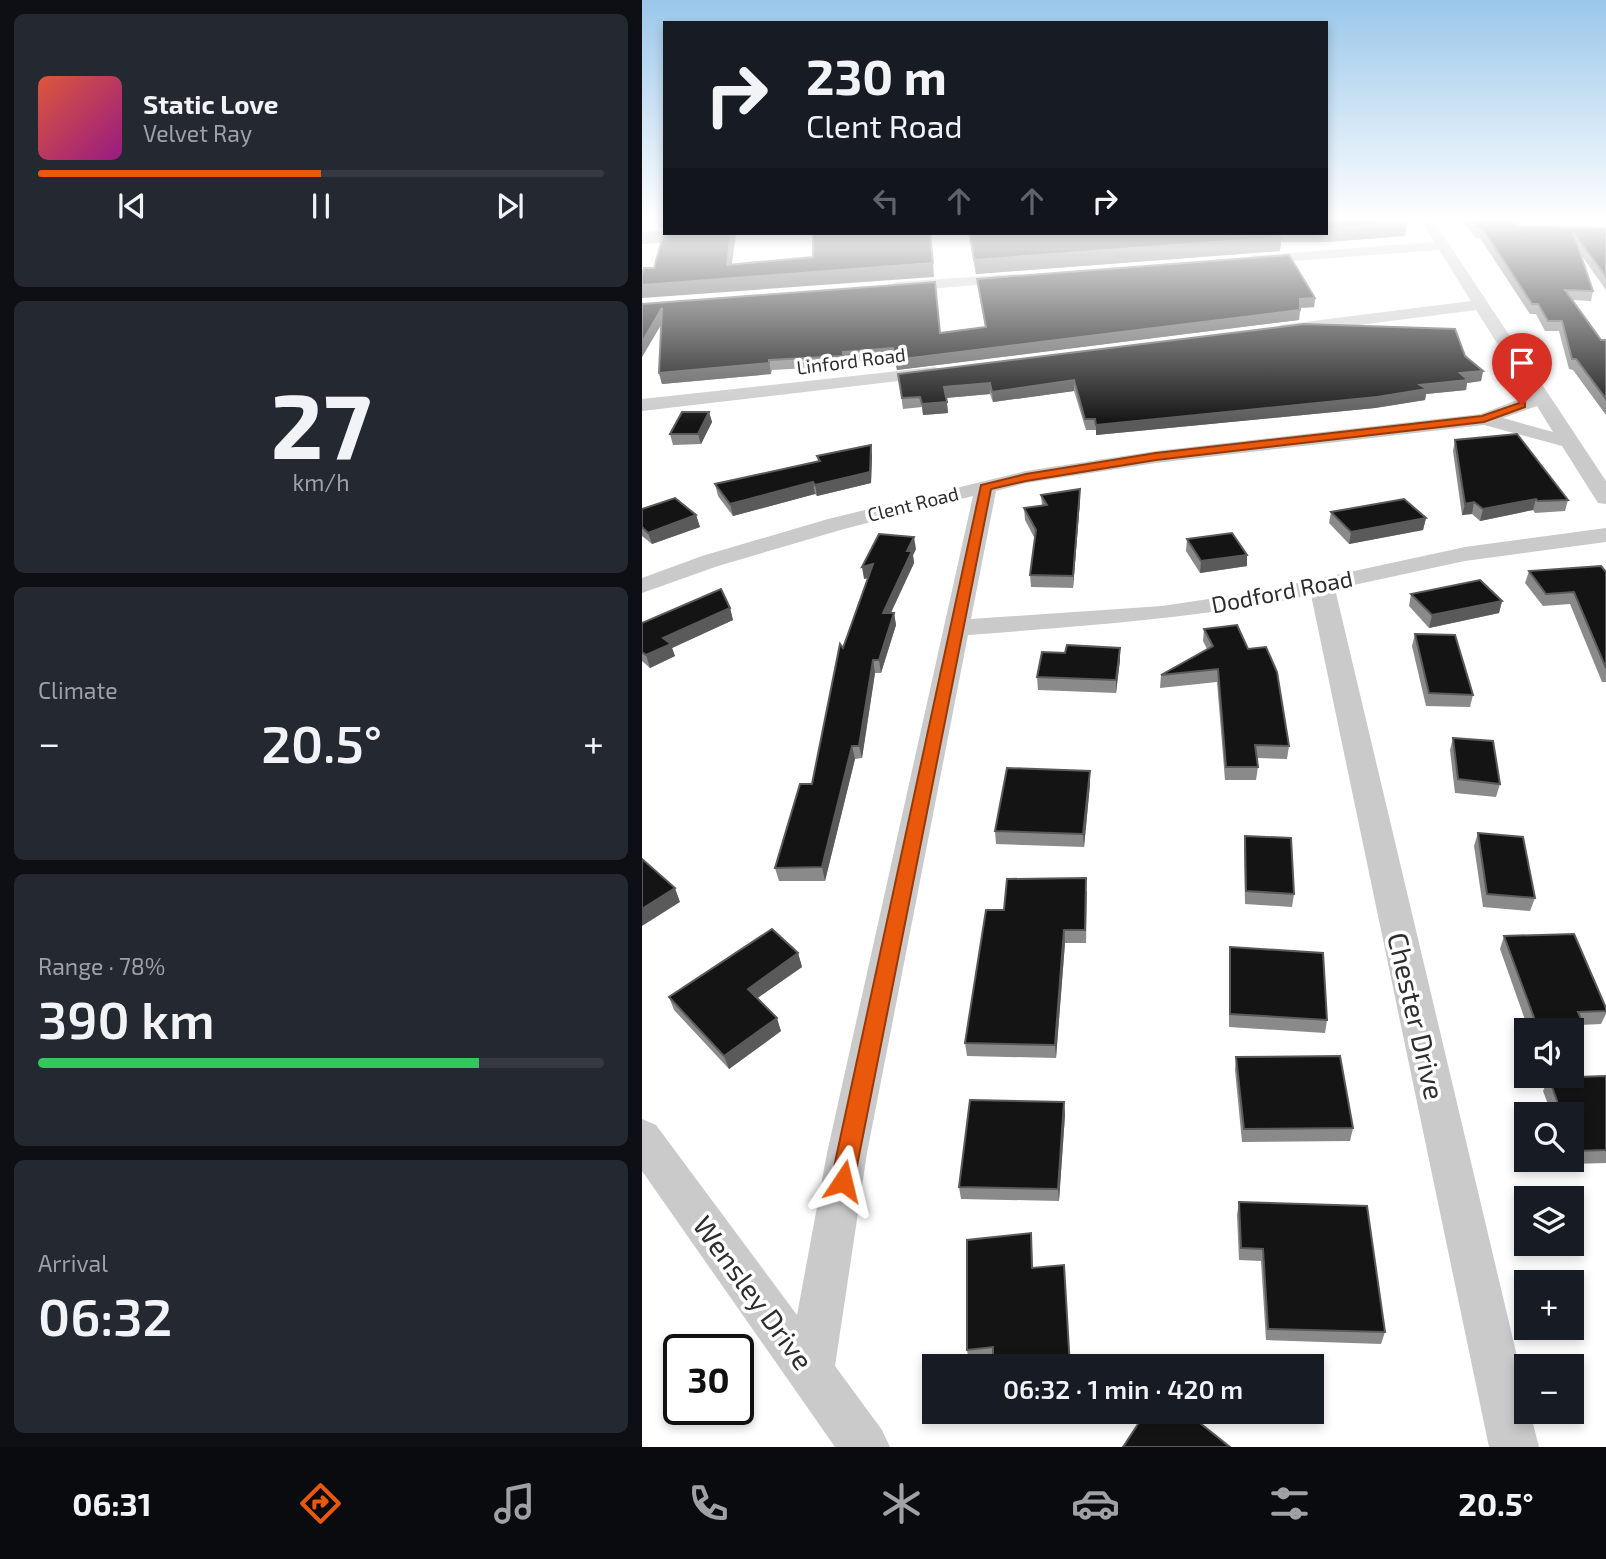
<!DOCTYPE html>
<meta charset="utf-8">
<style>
body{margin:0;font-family:"Exo 2",sans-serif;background:#242831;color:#f1f3f6;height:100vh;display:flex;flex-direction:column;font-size:26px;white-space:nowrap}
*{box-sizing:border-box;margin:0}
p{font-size:23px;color:#9ea1a6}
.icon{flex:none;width:38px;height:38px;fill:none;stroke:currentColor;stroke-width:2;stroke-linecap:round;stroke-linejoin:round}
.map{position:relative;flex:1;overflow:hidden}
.side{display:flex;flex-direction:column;gap:14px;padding:14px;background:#0d0f14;width:642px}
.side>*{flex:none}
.banner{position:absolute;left:21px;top:21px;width:665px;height:214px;border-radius:0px;box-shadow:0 4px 10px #0003;background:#171b24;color:#f1f3f6;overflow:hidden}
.tools{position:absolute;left:872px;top:1018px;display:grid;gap:14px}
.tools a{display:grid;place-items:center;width:70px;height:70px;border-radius:0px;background:#171b24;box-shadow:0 4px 10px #0003;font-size:35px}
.speed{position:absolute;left:21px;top:1334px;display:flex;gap:14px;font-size:35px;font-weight:700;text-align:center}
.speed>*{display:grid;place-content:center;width:91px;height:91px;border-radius:50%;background:#171b24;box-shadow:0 4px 10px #0003;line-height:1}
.speed .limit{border:4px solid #111;border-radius:10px;background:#fff;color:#111}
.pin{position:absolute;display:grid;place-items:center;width:60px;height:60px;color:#fff;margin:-72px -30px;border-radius:50% 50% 50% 0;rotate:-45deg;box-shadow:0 0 7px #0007}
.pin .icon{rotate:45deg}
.me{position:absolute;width:77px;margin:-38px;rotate:10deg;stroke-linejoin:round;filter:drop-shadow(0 0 5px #0008)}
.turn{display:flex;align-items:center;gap:24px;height:147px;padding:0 28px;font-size:32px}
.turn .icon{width:91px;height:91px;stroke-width:2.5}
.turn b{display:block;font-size:49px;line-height:60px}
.lanes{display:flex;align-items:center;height:66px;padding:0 28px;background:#0003;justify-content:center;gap:35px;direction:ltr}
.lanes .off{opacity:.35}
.big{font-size:52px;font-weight:600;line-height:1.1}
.side .widget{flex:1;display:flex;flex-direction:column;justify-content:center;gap:10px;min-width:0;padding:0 24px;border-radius:10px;background:#242831}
.side .dial{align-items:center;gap:0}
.dial b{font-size:91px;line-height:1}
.song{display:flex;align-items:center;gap:21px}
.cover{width:84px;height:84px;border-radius:10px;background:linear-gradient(135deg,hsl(10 70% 55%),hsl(310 70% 35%))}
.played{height:7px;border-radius:4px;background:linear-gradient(90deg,#ea580c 50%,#363941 50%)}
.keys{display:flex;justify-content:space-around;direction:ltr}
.heat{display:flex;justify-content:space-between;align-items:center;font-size:38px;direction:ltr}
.charge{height:10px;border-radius:5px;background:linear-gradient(90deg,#34c759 78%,#363941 0)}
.trip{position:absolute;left:280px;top:1354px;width:402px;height:70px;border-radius:0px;background:#171b24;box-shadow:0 4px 10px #0003;font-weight:600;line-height:70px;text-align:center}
.menu{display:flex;height:112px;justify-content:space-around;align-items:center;background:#090b0e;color:#9ea1a6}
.menu .icon{width:49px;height:49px}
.menu .on{color:#ea580c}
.menu b{font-size:32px;color:#f1f3f6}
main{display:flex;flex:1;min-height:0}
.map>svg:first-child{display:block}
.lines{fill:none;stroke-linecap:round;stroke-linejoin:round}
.street{fill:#cacaca;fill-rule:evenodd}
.primary{fill:#a5a5a5;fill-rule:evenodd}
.wall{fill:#8a8a8a}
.shaded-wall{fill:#5a5a5a}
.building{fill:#141414;stroke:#5a5a5a;stroke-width:2}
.route{fill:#ea580c;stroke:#983908;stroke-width:2}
.labels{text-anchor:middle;stroke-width:7;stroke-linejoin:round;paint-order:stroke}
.far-street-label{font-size:19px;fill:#2d2d2d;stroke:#fff}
.street-label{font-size:23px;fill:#2d2d2d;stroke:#fff}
.near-street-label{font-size:28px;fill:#2d2d2d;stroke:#fff}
</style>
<main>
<section class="side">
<div class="widget">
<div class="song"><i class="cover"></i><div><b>Static Love</b><p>Velvet Ray</p></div></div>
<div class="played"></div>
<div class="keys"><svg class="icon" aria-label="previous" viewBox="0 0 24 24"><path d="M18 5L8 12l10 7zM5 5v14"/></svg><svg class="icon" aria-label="pause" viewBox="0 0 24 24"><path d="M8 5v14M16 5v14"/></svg><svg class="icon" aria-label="next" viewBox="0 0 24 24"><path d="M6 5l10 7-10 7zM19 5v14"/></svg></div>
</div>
<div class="widget dial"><b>27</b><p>km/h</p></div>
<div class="widget"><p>Climate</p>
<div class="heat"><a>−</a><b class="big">20.5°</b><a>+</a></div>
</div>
<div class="widget"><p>Range · 78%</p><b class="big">390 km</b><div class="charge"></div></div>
<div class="widget"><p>Arrival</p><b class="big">06:32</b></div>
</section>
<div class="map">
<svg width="964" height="1447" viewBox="0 0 964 1447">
<rect width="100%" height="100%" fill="#fff"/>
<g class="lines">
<!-- street -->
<g class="street">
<path d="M777,220h14l173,261v23l-8,-1 -36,-57 -78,-21 -328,38 -130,20 -30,8 -25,128 191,-13 100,-15 203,-44 141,-19v14l-141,19 -130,28 191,805v18h4l9,35h-50l-178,-852c-113,24 -228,31 -343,40l-101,518 -32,213 47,64 8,17h-55l-193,-276v-52l14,6 141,190 30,-162 146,-657 -129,33 -126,37 -76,27v-15l60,-22 126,-37 198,-48 130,-20 325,-37 49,-19 -54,-85 -195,25 -8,-5 8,-5 190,-24 -32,-51 -187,14 -7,-4 7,-4 182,-14zM895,406l16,26 -50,-14z"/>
<polygon points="374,274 379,275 381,278 379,281 254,292 246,287 254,282"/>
<polygon points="293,367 302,372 299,376 0,411 0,399"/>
</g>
<!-- primary -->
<polygon class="primary" points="23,231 23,233 83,233 74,239 0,244 0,232"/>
</g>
<!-- wall -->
<g class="wall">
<polygon points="16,220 23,220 23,227 18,227"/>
<polygon points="684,220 765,222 763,236 685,242 639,242 638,251 334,274 326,233 684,233"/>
<polygon points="819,220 964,220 964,223 880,222 876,225 964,228 964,290 939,255 951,291 949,301 930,300 959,340 964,340 964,415 931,370 927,369 917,331 903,331 894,314 888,314 838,238 834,238"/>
<polygon points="335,279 673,298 672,307 658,308 657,320 255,370 253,358 203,362 202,366 130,370 129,374 20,384 17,373 20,323 0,357 0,304 298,333 343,327"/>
<polygon points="823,356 841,371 839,381 825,383 824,390 784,394 783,400 733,408 454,435 454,430 444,430 432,391 351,402 348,394 304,398 306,413 281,415 280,407 261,409 256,374"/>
<polygon points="67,412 70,422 59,444 31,445 28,434"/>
<polygon points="813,440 926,500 923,511 893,513 891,510 838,521 830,514 820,515 811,451"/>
<polygon points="175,456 230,456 229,483 175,496 173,494 91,516 76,496 73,484 176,461"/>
<polygon points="399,495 438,500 431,588 389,587 388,575 393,539 383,520 382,508 400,505"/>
<polygon points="0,509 54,515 58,527 10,544 0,536"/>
<polygon points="689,512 784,518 781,530 707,544 687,523"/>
<polygon points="545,539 605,566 558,573 544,551"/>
<polygon points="274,549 271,555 272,563 249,613 252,613 254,625 239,673 233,673 220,758 213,759 183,881 137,881 133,868 170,784 201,648 226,578 222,579"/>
<polygon points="887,571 964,572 964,682 960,682 928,604 901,606 883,583"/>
<polygon points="769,594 860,601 857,613 787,628 767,606"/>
<polygon points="88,608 91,620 30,648 33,656 8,668 0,661 0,623"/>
<polygon points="562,629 647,746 645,759 615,758 616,767 614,780 583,780 575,682 518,688 519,675 565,649 561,641"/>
<polygon points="773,634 831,695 828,707 784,706 770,646"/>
<polygon points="478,660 474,693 396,690 395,677"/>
<polygon points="811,738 858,784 854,797 813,793 808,750"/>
<polygon points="448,784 442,847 354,844 353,831"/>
<polygon points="836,833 893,898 888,911 841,907 832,846"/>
<polygon points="603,836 652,894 650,907 603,904 602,849"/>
<polygon points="445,891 444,943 423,943 414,1058 325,1056 323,1043 362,910"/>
<polygon points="862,936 964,1008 964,1014 959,1024 938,1025 934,1034 929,1034 929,1031 887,1031 858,949"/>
<polygon points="588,947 685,1020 683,1033 587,1027 587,961"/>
<polygon points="156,953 160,967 115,998 139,1031 87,1069 32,1010 27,997"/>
<polygon points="594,1057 711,1128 708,1141 600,1142 593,1070"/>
<polygon points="964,1076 964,1163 928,1164 926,1160 929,1160 929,1115 910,1115 901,1091 907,1078"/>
<polygon points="422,1102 423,1115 417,1201 319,1199 317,1187"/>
<polygon points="597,1202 743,1332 739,1344 624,1340 619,1261 597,1260 595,1215"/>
<polygon points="390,1246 391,1268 351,1359 327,1362 325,1350"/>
</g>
<!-- shaded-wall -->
<g class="shaded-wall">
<polygon points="872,220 881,220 880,222 870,228"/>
<polygon points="765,222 763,236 685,242 687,229"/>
<polygon points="89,233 94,233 88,278 291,263 292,277 0,298 0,285 85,265"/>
<polygon points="639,237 638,251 334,274 332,260"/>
<polygon points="673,298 672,307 657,308 658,299"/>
<polygon points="20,308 23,318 0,357 0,342"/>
<polygon points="658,310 657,320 255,370 253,360"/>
<polygon points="251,348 253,358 203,362 202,366 201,352"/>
<polygon points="127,360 129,374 20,384 17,373"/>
<polygon points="841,371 839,381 825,383 824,390 784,394 783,400 733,408 454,435 454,425 778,385 818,373"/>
<polygon points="432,380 432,391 351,402 350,392"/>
<polygon points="348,383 348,394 303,398 302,387"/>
<polygon points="305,402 306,413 281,415 280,404"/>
<polygon points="67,412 70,422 59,444 56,434"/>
<polygon points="229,445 230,456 229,483 175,496 173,485"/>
<polygon points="171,482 173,494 91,516 88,504"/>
<polygon points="438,489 438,500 431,588 431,576"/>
<polygon points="894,499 891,510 838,521 841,509"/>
<polygon points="832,502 830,514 820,515 823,504"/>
<polygon points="54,515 58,527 10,544 6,533"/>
<polygon points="784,518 781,530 707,544 709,532"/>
<polygon points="272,537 274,549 271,555 272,563 243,625 241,613 265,551"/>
<polygon points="605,555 605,566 558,573 559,561"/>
<polygon points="231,564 233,576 222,579 220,567"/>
<polygon points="860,601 857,613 787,628 790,615"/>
<polygon points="88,608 91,620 30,648 33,656 8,668 4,655 21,638"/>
<polygon points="252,613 254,625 239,673 237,660"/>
<polygon points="478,648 478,660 474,693 474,680"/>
<polygon points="231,660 233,673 220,758 217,746"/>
<polygon points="210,746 213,759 183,881 180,867"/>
<polygon points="448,771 448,784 442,847 441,834"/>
<polygon points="33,888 38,902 0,926 0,909"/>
<polygon points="422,930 423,943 414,1058 413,1045"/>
<polygon points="156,953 160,967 110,1002 106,989"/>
<polygon points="135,1018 139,1031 87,1069 82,1056"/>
<polygon points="422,1102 423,1115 417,1201 416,1189"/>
</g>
<!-- building -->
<g class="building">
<polygon points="684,220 762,220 765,222 684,229"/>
<polygon points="828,220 873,220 877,226 964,228 964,277 931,232 951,291 923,290 959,340 964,340 964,399 934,359 930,359 920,321 906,321 896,304 890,304 840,228 835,228"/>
<polygon points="22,232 89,233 85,265 171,257 171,233 288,233 291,263 0,285 0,275 2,268 12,268"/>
<polygon points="328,233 637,233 639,237 332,260"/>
<polygon points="647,255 673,298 658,299 658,310 253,360 251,348 201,352 201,356 127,360 127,363 17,373 20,308 0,342 0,304 293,282 298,333 344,327 335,279"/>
<polygon points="662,324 813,329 823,356 841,371 818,373 826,380 778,385 785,389 735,397 454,425 453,419 443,419 432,380 350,392 348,383 302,387 305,402 280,404 278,397 260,398 256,374"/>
<polygon points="40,412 67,412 56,434 28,434"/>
<polygon points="875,434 926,500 896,501 894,499 841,509 832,502 823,504 813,440"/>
<polygon points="229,445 228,472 173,485 171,482 88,504 73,484 178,461 175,456"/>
<polygon points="438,489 431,576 388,575 394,530 382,508 405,505 399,495"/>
<polygon points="33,498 54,515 6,533 0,527 0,509"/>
<polygon points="762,499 784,518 709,532 689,512"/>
<polygon points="590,533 605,555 559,561 545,539"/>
<polygon points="237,534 272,537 265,551 270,551 241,613 252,613 237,660 231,660 217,746 210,746 180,867 133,868 158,784 170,784 198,644 201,648 231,564 220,567"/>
<polygon points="959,566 964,572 964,668 932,592 904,594 887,571"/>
<polygon points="838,580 860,601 790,615 769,594"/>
<polygon points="79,589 88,608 21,638 29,644 4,655 0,652 0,623"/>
<polygon points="595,625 606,649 624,647 635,672 647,746 613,745 616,767 584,767 576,669 519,675 571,646 562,629"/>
<polygon points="773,634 813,635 831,695 787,693"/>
<polygon points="425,645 478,648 474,680 395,677 400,652 423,653"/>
<polygon points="811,738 851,741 858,784 816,779"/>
<polygon points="365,768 448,771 441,834 353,831"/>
<polygon points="836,833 881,837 893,898 845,894"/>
<polygon points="603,836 649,838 652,894 604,891"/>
<polygon points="0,859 33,888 0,909"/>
<polygon points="444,878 443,930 422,930 413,1045 323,1043 344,910 362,910 365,879"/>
<polygon points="130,929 156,953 106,989 135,1018 82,1056 27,997"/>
<polygon points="932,934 964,1008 964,1011 936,1012 940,1021 894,1023 862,936"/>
<polygon points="588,947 681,953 685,1020 588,1014"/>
<polygon points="698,1056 711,1128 602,1129 594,1057"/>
<polygon points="964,1076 964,1150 934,1151 929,1139 929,1115 920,1115 907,1078"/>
<polygon points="328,1100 422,1102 416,1189 317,1187"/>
<polygon points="597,1202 725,1206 743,1332 626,1329 621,1249 599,1248"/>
<polygon points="389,1233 390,1268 422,1265 428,1367 351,1367 351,1347 325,1350 325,1240"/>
<polygon points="504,1412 544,1412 588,1447 481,1447"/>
</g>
<!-- sky -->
<linearGradient id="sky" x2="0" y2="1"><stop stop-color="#9ac7ea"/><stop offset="0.52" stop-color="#fff"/><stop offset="1" stop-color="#fff" stop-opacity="0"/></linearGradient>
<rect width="964" height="423" fill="url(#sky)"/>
<!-- route -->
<polygon class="route" points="880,402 883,403 883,407 842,422 514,460 384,481 349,489 212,1181 209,1189 201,1192 192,1189 189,1181 339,485 384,474 514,453 840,416"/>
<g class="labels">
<!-- far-street labels -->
<g class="far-street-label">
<text transform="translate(209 361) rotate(-7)" y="7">Linford Road</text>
<text transform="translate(271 504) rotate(-14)" y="7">Clent Road</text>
</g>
<!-- street labels -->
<g class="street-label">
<text transform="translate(640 592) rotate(-11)" y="8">Dodford Road</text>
</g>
<!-- near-street labels -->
<g class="near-street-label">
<text transform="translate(774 1016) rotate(77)" y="10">Chester Drive</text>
<text transform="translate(111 1293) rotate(54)" y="10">Wensley Drive</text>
</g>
</g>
</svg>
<div class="tools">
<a><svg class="icon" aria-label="sound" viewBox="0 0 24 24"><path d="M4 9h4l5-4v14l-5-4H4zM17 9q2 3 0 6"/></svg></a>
<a><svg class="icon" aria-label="search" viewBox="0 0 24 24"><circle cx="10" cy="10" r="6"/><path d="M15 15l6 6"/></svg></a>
<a><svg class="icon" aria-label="layers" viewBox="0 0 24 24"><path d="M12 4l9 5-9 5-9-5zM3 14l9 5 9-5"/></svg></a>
<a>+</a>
<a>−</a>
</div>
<div class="speed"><div class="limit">30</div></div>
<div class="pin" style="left:880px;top:405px;background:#d93025"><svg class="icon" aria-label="arrive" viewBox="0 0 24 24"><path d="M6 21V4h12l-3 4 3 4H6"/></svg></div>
<svg class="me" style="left:201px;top:1181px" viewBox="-20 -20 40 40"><path d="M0-17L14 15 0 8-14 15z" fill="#ea580c" stroke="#fff" stroke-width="4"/></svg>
<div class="trip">06:32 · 1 min · 420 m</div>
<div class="banner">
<div class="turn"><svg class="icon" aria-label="right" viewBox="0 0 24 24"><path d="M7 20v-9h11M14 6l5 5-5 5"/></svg><div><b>230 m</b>Clent Road</div></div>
<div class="lanes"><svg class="icon off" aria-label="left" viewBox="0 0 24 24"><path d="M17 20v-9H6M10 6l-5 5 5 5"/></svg><svg class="icon off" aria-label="ahead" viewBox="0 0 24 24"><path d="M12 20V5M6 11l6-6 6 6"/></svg><svg class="icon off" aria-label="ahead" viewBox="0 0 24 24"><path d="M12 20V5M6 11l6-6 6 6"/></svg><svg class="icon" aria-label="right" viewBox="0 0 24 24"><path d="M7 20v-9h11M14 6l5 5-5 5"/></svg></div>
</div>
</div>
</main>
<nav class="menu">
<b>06:31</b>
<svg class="icon on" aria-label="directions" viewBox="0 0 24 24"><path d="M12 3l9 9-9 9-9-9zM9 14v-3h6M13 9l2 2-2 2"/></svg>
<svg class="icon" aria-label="music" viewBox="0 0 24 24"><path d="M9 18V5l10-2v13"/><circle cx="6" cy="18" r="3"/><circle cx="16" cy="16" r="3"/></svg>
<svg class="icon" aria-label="phone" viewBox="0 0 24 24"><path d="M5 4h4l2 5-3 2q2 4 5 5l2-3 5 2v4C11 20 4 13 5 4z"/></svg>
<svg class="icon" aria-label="climate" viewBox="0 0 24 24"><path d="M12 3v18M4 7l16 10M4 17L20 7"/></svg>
<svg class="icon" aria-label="car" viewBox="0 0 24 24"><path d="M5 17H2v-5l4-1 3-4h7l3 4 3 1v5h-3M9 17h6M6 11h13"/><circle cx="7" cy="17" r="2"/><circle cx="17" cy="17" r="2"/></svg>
<svg class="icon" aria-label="filters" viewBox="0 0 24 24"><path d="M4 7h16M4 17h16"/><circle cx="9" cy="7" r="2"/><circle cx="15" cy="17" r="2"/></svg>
<b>20.5°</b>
</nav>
